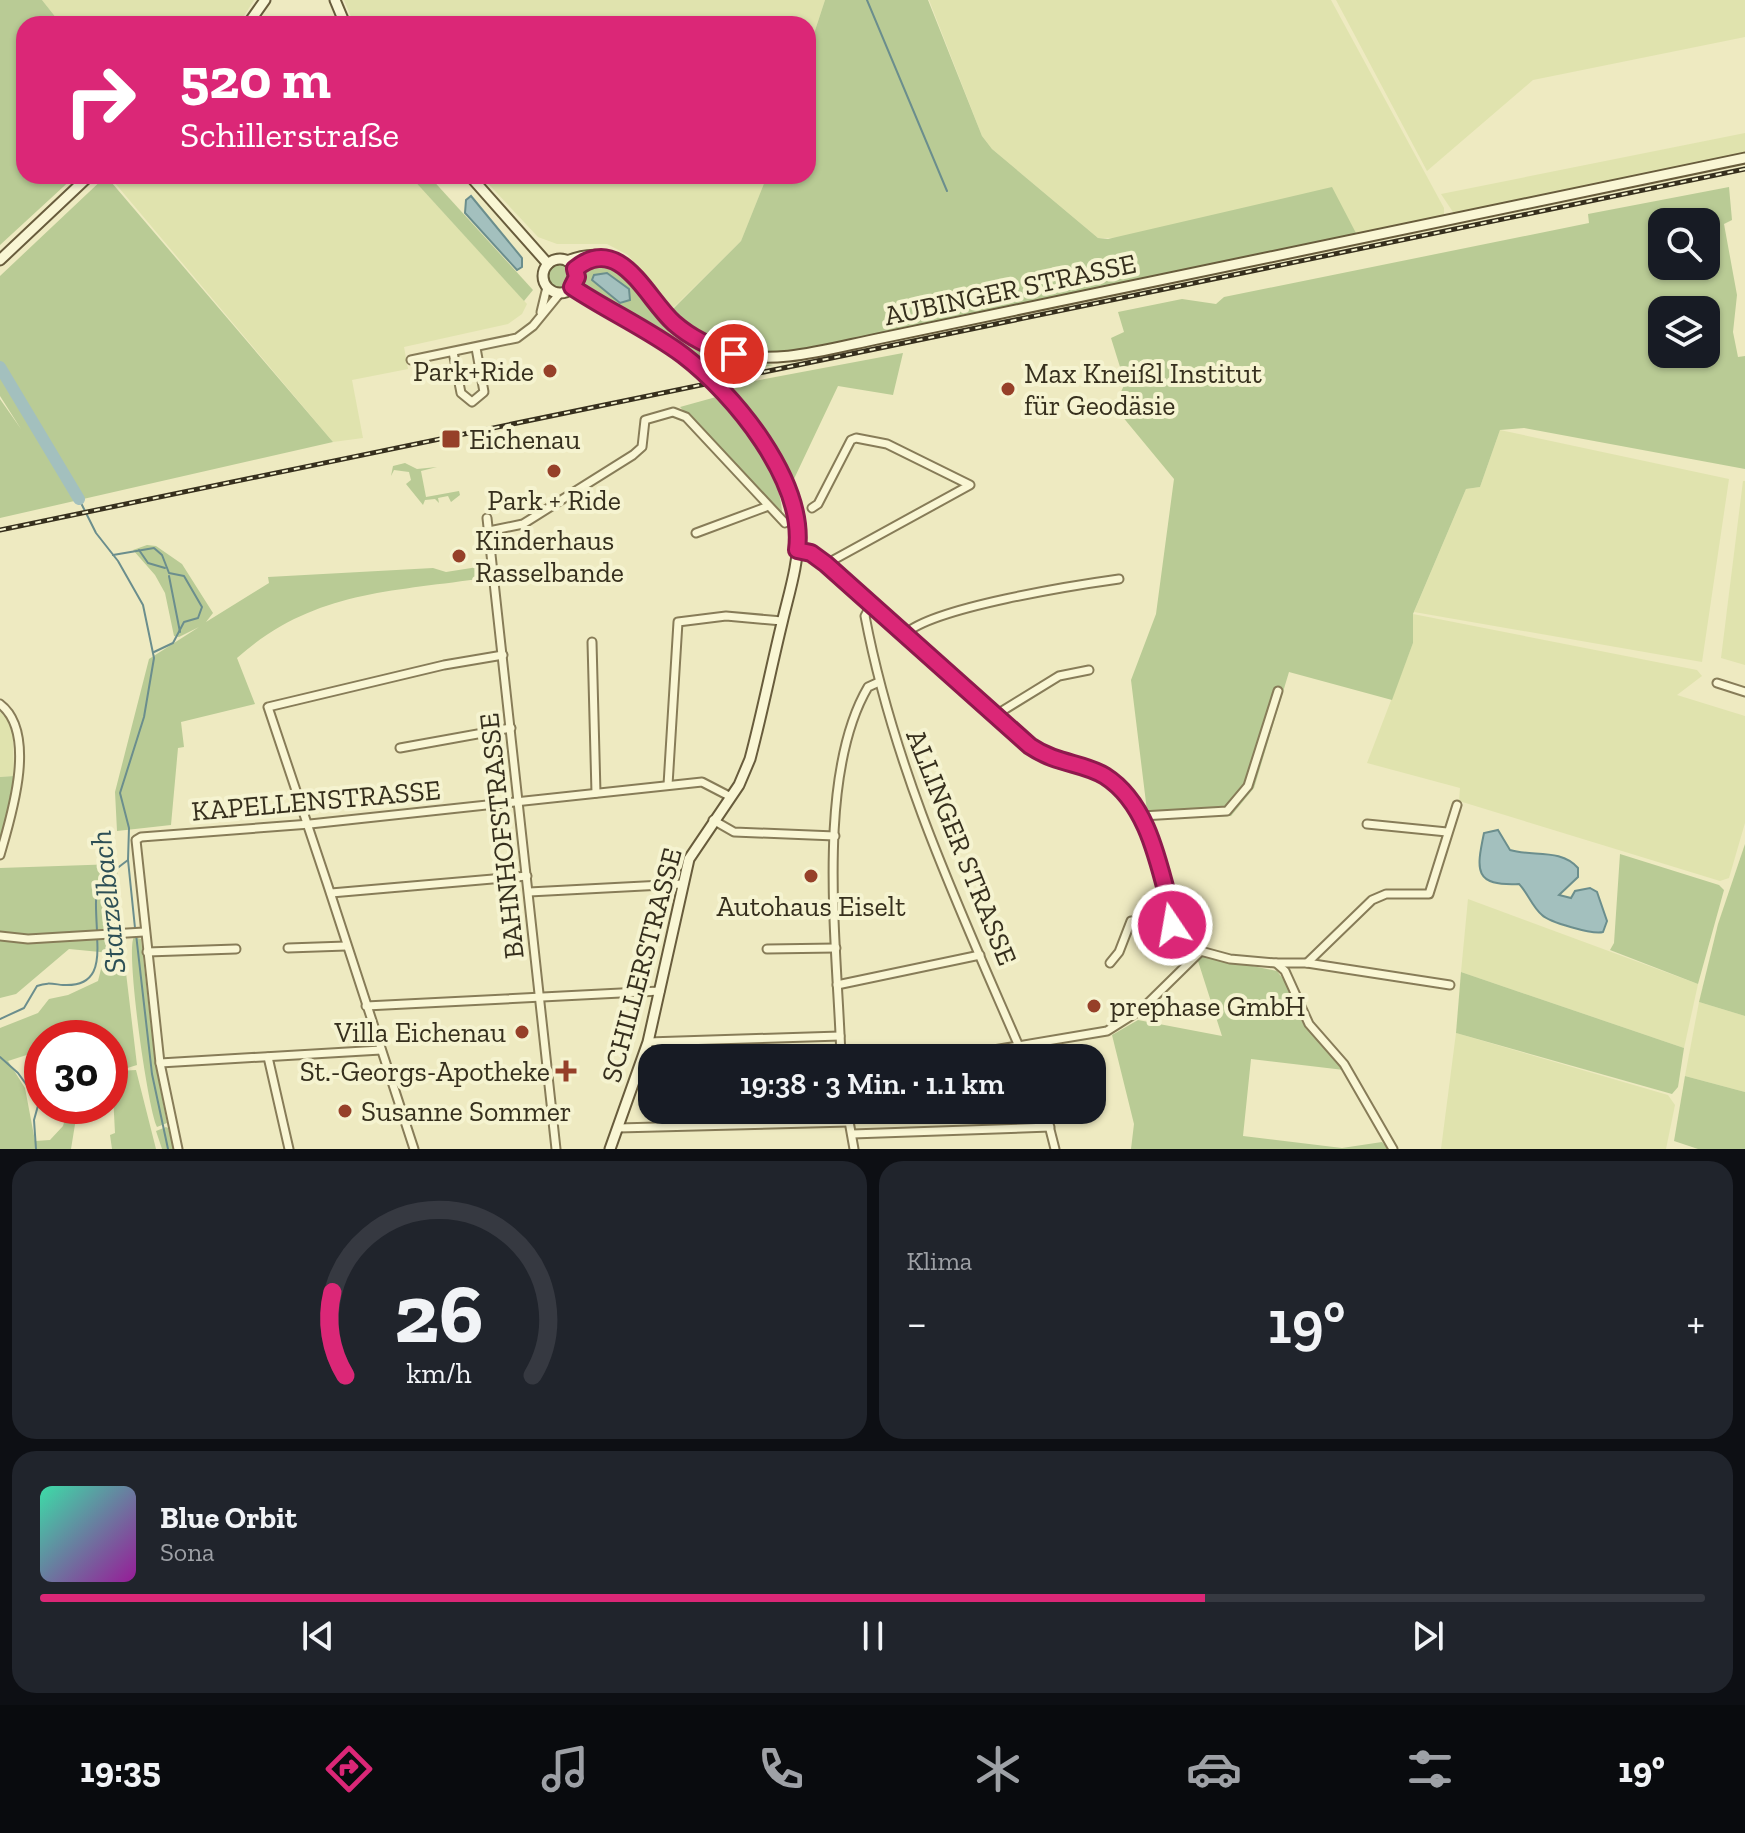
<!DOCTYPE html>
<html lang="de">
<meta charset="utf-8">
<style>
body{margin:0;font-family:"Zilla Slab",serif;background:#20242c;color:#f1f3f6;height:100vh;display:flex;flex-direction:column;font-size:30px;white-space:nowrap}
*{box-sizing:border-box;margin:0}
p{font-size:26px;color:#9ea1a6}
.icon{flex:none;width:44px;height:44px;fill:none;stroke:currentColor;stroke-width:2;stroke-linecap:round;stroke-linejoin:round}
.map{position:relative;height:1149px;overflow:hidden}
.drawer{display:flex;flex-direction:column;gap:12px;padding:12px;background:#0d0f14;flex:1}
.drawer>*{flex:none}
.hud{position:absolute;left:16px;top:16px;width:800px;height:168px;border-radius:24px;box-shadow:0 2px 6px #0004;background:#db2777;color:#fff;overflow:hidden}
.fabs{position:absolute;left:1648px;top:208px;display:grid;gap:16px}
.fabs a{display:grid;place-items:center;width:72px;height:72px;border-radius:16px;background:#171b24;box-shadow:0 2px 6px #0004;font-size:40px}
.speed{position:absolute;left:24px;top:1020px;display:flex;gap:16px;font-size:40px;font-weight:700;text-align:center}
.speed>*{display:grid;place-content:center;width:104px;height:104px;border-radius:50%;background:#171b24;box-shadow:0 2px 6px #0004;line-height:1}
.speed .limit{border:12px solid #d22;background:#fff;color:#111}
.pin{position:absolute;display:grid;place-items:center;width:68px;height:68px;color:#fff;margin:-34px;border:4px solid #fff;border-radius:50%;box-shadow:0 2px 8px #0007}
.me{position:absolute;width:88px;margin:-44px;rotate:348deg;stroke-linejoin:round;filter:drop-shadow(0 0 6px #0008)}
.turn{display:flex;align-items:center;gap:28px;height:168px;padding:0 32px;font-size:36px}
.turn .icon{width:104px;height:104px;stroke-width:2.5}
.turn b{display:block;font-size:56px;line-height:68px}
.big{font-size:60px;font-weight:600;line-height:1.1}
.drawer .card{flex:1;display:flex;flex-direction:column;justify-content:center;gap:12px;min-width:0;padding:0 28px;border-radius:24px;background:#20242c}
.drawer .dial{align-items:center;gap:0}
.dial svg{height:208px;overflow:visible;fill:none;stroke:#363941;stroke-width:7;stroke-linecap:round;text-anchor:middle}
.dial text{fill:#f1f3f6;stroke:none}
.song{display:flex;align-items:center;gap:24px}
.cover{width:96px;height:96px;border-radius:12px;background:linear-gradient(135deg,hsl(160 70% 55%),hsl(300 70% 35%))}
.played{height:8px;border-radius:4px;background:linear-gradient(90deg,#db2777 70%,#363941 70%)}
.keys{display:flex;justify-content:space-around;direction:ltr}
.heat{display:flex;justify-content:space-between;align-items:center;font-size:44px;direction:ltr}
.drawer .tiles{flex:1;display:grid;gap:12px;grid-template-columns:1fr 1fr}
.card:last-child{grid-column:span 2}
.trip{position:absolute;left:638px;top:1044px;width:468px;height:80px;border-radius:24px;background:#171b24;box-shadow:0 2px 6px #0004;font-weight:600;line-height:80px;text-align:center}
.menu{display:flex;height:128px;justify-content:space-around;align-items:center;background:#090b0e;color:#9ea1a6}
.menu .icon{width:56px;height:56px}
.menu .current{color:#db2777}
.menu b{font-size:36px;color:#f1f3f6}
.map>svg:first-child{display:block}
.farmland{fill:#e0e3ae}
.green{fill:#b9cb95;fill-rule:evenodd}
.water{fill:#a3c0be;stroke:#6b8e8d;stroke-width:2}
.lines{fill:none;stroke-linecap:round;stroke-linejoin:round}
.stream{stroke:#6b8e8d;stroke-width:2}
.river{stroke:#a3c0be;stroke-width:12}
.street-casing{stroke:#877c58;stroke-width:11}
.secondary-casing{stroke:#685c3c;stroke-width:13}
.street{stroke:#f9f6d4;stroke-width:7}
.secondary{stroke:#f9f6d4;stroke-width:9}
.rail-casing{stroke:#362f1d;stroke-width:5}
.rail{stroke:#f5f3d0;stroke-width:2;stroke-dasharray:6;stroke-linecap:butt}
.route-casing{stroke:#8e194d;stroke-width:20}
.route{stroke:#db2777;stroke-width:14}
.poi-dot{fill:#964029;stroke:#f5f3d0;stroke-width:3}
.labels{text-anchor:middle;stroke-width:8;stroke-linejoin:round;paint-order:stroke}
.street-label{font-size:28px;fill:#362f1d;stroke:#f5f3d0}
.poi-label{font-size:28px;fill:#362f1d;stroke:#f5f3d0;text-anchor:start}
.water-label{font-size:30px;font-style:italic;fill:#2c4f56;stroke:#f5f3d0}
</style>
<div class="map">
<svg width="1745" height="1149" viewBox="0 0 1745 1149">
<rect width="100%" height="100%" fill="#eeeac1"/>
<!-- farmland -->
<g class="farmland">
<polygon points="42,0 254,0 239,24 61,24"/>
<polygon points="344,0 825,0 808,52 808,24 354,24"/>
<polygon points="929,0 1331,0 1444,208 1444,216 1357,235 1098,238 992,149 982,136"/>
<polygon points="1336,0 1745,0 1745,37 1533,80 1427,171"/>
<polygon points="1745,133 1745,154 1455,215 1441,194"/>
<polygon points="109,176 410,176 527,304 522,314 508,324 404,347 408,369 352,380 363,438 333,442"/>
<polygon points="481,176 767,176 741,241 672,309 628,255 607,244 557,244 538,237"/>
<polygon points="1500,430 1729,479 1702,662 1414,612 1466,489 1480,487"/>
<polygon points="1743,481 1745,481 1745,665 1721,658"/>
<polygon points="1413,614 1697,670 1702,676 1677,695 1745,716 1745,823 1729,878 1720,881 1459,801 1460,788 1367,763 1413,643"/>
<polygon points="0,705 12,711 14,776 0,777"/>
<polygon points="1468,899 1698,984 1684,1048 1461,972"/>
<polygon points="1699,1002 1745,1016 1745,1092 1685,1076"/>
<polygon points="1456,1033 1668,1095 1675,1105 1666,1149 1441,1149"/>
</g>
<!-- green -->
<g class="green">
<polygon points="0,0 42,0 61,24 24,24 24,176 75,176 0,245"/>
<path d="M825,0h103l54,136 10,13 106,89 10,1 224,-52 25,48 -560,116c-51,6 -89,-6 -127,-39l71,-71 26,-65h41v-124z"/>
<polygon points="106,176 333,442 0,518 0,399 21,429 0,396 0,276"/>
<polygon points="410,176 429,176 533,290 524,301"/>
<path d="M1729,187l3,33 -8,4 13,71 -4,37 5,25 7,-1v113l-221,-41 -24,2 -20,57 -14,2 -53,125v29l-21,57 -103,-28 -35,116 -23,28 -83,3 -17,-139 25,-66 18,-135 -57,-69 -1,-7 9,-20 -14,-45 13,-6 -6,-20 64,-13 34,5 8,-7 365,-74 -1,-9zM1662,222h44v44h-44zM1662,310h44v44h-44z"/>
<path d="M593,262c32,-2 68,51 82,75l4,-4 46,24 48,8 -54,12 -36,-31 -98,-57 -5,-14 5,-9z"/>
<circle cx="560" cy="276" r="12"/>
<polygon points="903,353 893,395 838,386 793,481 780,456 728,386"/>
<path d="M716,397c26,31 67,76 66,119l-102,-109z"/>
<polygon points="405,463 417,469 437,467 421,471 426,497 459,491 460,495 451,502 448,496 438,498 439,503 435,499 425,500 423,505 406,484 411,480 409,472 394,470 391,476 393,466"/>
<path d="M147,545l9,1 26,18 31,49 -7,9 63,-39 -1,-6 165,-9 13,4 38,-6 1,12c-95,14 -173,13 -248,80l18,46 -74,18 3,25 -6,1 -7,77 -54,6 -2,-39 34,-133 50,-32 -20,10 -5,-1 -9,-43 -10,-18 -22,-25z"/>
<polygon points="14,776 0,848 0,777"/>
<polygon points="1745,844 1745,1016 1699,1002 1718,924"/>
<polygon points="1620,854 1719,885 1724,890 1698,984 1610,950 1614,943"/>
<polygon points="117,864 121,954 69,949 16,994 0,998 0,868"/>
<path d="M134,937l7,2 14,123 12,61 -10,4c-9,-16 -32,-178 -23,-190z"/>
<polygon points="124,956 137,1065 118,1071 136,1070 156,1149 112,1149 110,1135 115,1133 110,1038 85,1038 73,1031 66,1038 42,1038 42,1050 8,1061 25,1088 35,1141 50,1140 63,1126 69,1106 78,1106 71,1149 0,1149 0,1028 38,1013 49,999 68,995 98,981 104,957"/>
<polygon points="1203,956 1277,971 1287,984 1300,1019 1344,1070 1251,1059 1243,1136 1342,1148 1382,1142 1388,1149 1131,1149 1134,1124 1112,1035 1138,1020 1222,1036 1198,961"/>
<polygon points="1461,972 1684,1048 1678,1087 1672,1094 1456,1033"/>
<polygon points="1685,1076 1745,1092 1745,1149 1698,1149 1674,1141"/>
<polygon points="166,1127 168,1128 174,1149 162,1149 156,1131"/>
</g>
<!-- water -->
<g class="water">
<polygon points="471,196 522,258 522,267 517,270 465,213 466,200"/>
<polygon points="607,273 629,289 630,300 620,303 592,280 594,275"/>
<path d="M1498,830l12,20c22,7 51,-2 68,18v9l-19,18 12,3 4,-7 15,-3 7,4 10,29 -4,11c-10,3 -54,-10 -61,-17 -10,-8 -14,-22 -23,-31 -45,2 -43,-13 -35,-51z"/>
</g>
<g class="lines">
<!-- stream -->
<g class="stream">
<polyline points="867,0 947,191"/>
<polyline points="79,499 96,533 118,561 143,605 154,658 144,717 120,793 129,828 128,860 135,928"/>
<polyline points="139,550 148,563 165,568"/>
<polyline points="113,555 154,548 162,555 169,573 184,576 202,607 198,618 184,622 173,643 154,652"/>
<polyline points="169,576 180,632"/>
<path d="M97,931c-2,-44 -5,-44 31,-71"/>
<polyline points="136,934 152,1074 168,1149"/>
<path d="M0,1019l24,-11 13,-22c10,-4 16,-2 26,-1 34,2 36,-22 34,-48"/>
<polyline points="0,1057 18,1073 39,1102 34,1120 36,1149"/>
</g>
<!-- river -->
<polyline class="river" points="0,367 79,499"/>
<!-- street casing -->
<g class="street-casing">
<g id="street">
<polyline points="541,312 547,287"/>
<polyline points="453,352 461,393 472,402 484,392 476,348"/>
<polyline points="411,360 517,338 533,326 560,293"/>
<polyline points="812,508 818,504 851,440 856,438 887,444 970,485 826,564"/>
<polyline points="487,518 556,1149"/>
<polyline points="489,531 523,524 633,455 642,447 645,420 673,412 686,417 785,523"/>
<polyline points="696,533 766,507"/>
<polyline points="797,550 811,553 826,564 1030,746 1057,762 1106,776 1142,816 1175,924 1193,949 1230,959 1276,963 1285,971 1309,1024 1344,1064 1393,1149"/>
<path d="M872,603l-7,13c30,157 96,296 159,442"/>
<path d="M905,634c29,-27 171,-49 214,-55"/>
<polyline points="592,642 596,793"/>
<polyline points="1717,683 1745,692"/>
<path d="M0,704c38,29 11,113 0,151"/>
<polyline points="994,716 1059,676 1089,670"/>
<polyline points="400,748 511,728"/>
<polyline points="668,785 678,622 726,616 782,621"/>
<polyline points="1142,816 1227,811 1248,786 1278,691"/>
<polyline points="713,820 734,832 835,836"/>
<polyline points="1367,824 1447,832"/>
<polyline points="529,892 682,884"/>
<polyline points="331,893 527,876"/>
<polyline points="0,936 28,939 144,932"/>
<polyline points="288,948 346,946"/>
<polyline points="767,949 836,948"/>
<polyline points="147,952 236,949"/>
<polyline points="1110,963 1119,952 1131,921 1175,924"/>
<polyline points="1276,963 1307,963 1450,985"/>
<polyline points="1307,963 1372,900 1386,894 1429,894 1457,805"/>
<polyline points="837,985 980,955"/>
<polyline points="366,1006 660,991"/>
<polyline points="648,1042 840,1036"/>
<polyline points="268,1057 289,1149"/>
<path d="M841,1058c-3,-105 -27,-279 27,-371l11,-5"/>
<polyline points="946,1058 1107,1031 1142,1009 1200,952"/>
<polyline points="160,1063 381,1050"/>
<polyline points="847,1110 854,1149"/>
<polyline points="1045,1110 1055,1149"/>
<polyline points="618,1128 849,1122"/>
<polyline points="852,1134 1050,1127"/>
<polyline points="178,1149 160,1063 136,840 141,837 310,824 702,782 731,797"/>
<path d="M414,1149c-48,-148 -96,-295 -146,-442l176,-42 59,-10"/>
</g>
</g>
<!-- secondary casing -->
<g class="secondary-casing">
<g id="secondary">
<polyline points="335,0 345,24"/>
<polyline points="248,24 265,0"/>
<polyline points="470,176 548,264"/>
<circle cx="560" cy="276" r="17"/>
<polyline points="0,260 89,176"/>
<path d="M567,261c54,-21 66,19 97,52 17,18 38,32 61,39 50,14 103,-3 152,-13l868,-181"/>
<path d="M572,287c35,24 75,42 109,67 51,37 113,114 117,179 1,30 -9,60 -16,90 -11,45 -20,91 -32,136l-11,26 -50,74 -41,183 -38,107"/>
</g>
</g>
<!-- street -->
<use href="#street" class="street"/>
<!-- secondary -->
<use href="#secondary" class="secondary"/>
<!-- rail casing -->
<g class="rail-casing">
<polyline id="rail" points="0,530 1745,169"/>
</g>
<!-- rail -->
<use href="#rail" class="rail"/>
</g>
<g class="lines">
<!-- route casing -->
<g class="route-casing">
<path id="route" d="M734,354c-22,-6 -43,-16 -60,-31 -28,-25 -54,-91 -99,-54l2,8 -5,10c36,24 76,42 111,68 51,39 123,126 114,195l14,3 15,11 204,182c28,19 52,16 75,30 47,30 55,98 70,148l-3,1"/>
</g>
<!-- route -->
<use href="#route" class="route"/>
</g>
<!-- markers -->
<g class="poi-dot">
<circle cx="550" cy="371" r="8"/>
<circle cx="1008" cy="389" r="8"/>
<rect x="441" y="429" width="20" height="20" rx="4"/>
<circle cx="554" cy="471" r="8"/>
<circle cx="459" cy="556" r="8"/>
<circle cx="811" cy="876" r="8"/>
<circle cx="1094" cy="1006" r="8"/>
<circle cx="522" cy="1032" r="8"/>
<path d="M562 1059h8v8h8v8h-8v8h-8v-8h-8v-8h8z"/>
<circle cx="345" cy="1111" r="8"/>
</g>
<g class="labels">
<!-- street labels -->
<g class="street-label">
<text transform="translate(1010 289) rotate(-12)" y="10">AUBINGER STRASSE</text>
<text transform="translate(316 800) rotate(-5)" y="10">KAPELLENSTRASSE</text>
<text transform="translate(501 836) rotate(-96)" y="10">BAHNHOFSTRASSE</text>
<text transform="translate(962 847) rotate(68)" y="10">ALLINGER STRASSE</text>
<text transform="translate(641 965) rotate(-75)" y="10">SCHILLERSTRASSE</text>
</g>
<!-- poi labels -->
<g class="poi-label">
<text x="534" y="381" text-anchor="end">Park+Ride</text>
<text x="1024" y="383">Max Kneißl Institut<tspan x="1024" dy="32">für Geodäsie</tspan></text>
<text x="469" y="449">Eichenau</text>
<text x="554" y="510" text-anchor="middle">Park + Ride</text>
<text x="475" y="550">Kinderhaus<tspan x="475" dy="32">Rasselbande</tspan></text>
<text x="811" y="916" text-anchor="middle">Autohaus Eiselt</text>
<text x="1110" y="1016">prephase GmbH</text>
<text x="506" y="1042" text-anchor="end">Villa Eichenau</text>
<text x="550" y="1081" text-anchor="end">St.-Georgs-Apotheke</text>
<text x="361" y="1121">Susanne Sommer</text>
</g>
<!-- water labels -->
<g class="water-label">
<text transform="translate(108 902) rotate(-96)" y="10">Starzelbach</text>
</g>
</g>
</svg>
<div class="fabs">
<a><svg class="icon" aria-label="search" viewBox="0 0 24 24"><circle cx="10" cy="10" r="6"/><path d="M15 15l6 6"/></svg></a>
<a><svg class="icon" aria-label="layers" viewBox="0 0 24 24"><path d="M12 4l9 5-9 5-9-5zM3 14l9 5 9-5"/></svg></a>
</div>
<div class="speed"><div class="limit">30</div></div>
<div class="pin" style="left:734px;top:354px;background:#d93025"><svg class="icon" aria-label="arrive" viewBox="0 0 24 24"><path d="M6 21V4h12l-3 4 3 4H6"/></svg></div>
<svg class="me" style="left:1172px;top:925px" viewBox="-20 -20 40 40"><circle r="17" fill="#db2777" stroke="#fff" stroke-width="3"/><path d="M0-11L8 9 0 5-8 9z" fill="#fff"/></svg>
<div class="trip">19:38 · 3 Min. · 1.1 km</div>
<div class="hud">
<div class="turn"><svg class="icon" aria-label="right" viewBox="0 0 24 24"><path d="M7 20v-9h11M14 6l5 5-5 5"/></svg><div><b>520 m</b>Schillerstraße</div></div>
</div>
</div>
<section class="drawer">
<div class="tiles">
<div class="card dial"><svg viewBox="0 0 100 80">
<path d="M14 69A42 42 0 1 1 86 69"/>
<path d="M14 69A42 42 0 0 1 9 37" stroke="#db2777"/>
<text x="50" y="56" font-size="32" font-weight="700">26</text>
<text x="50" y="72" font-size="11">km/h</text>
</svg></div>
<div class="card"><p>Klima</p>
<div class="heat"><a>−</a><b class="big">19°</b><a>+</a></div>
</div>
<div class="card">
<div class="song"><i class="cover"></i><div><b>Blue Orbit</b><p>Sona</p></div></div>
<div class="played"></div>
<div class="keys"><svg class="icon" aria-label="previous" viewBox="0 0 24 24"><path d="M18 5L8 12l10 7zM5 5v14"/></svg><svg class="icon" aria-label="pause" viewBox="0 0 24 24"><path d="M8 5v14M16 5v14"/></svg><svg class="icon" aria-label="next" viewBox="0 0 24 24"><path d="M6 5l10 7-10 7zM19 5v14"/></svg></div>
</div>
</div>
</section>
<nav class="menu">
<b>19:35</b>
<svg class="icon current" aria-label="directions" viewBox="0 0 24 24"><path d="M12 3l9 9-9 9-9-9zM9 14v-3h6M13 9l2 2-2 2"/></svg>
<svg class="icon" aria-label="music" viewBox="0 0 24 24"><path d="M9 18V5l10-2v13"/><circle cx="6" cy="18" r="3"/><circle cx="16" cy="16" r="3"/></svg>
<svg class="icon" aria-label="phone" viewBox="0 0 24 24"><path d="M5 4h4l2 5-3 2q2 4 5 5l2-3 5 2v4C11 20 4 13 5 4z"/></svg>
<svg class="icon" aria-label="climate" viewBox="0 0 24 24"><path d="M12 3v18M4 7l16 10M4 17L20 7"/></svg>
<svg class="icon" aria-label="car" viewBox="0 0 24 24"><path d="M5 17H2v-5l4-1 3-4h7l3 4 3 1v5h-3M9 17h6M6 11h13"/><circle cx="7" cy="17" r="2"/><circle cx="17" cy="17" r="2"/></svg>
<svg class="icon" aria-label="filters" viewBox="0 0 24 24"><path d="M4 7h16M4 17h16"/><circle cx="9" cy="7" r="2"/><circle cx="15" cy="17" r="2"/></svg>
<b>19°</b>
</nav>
